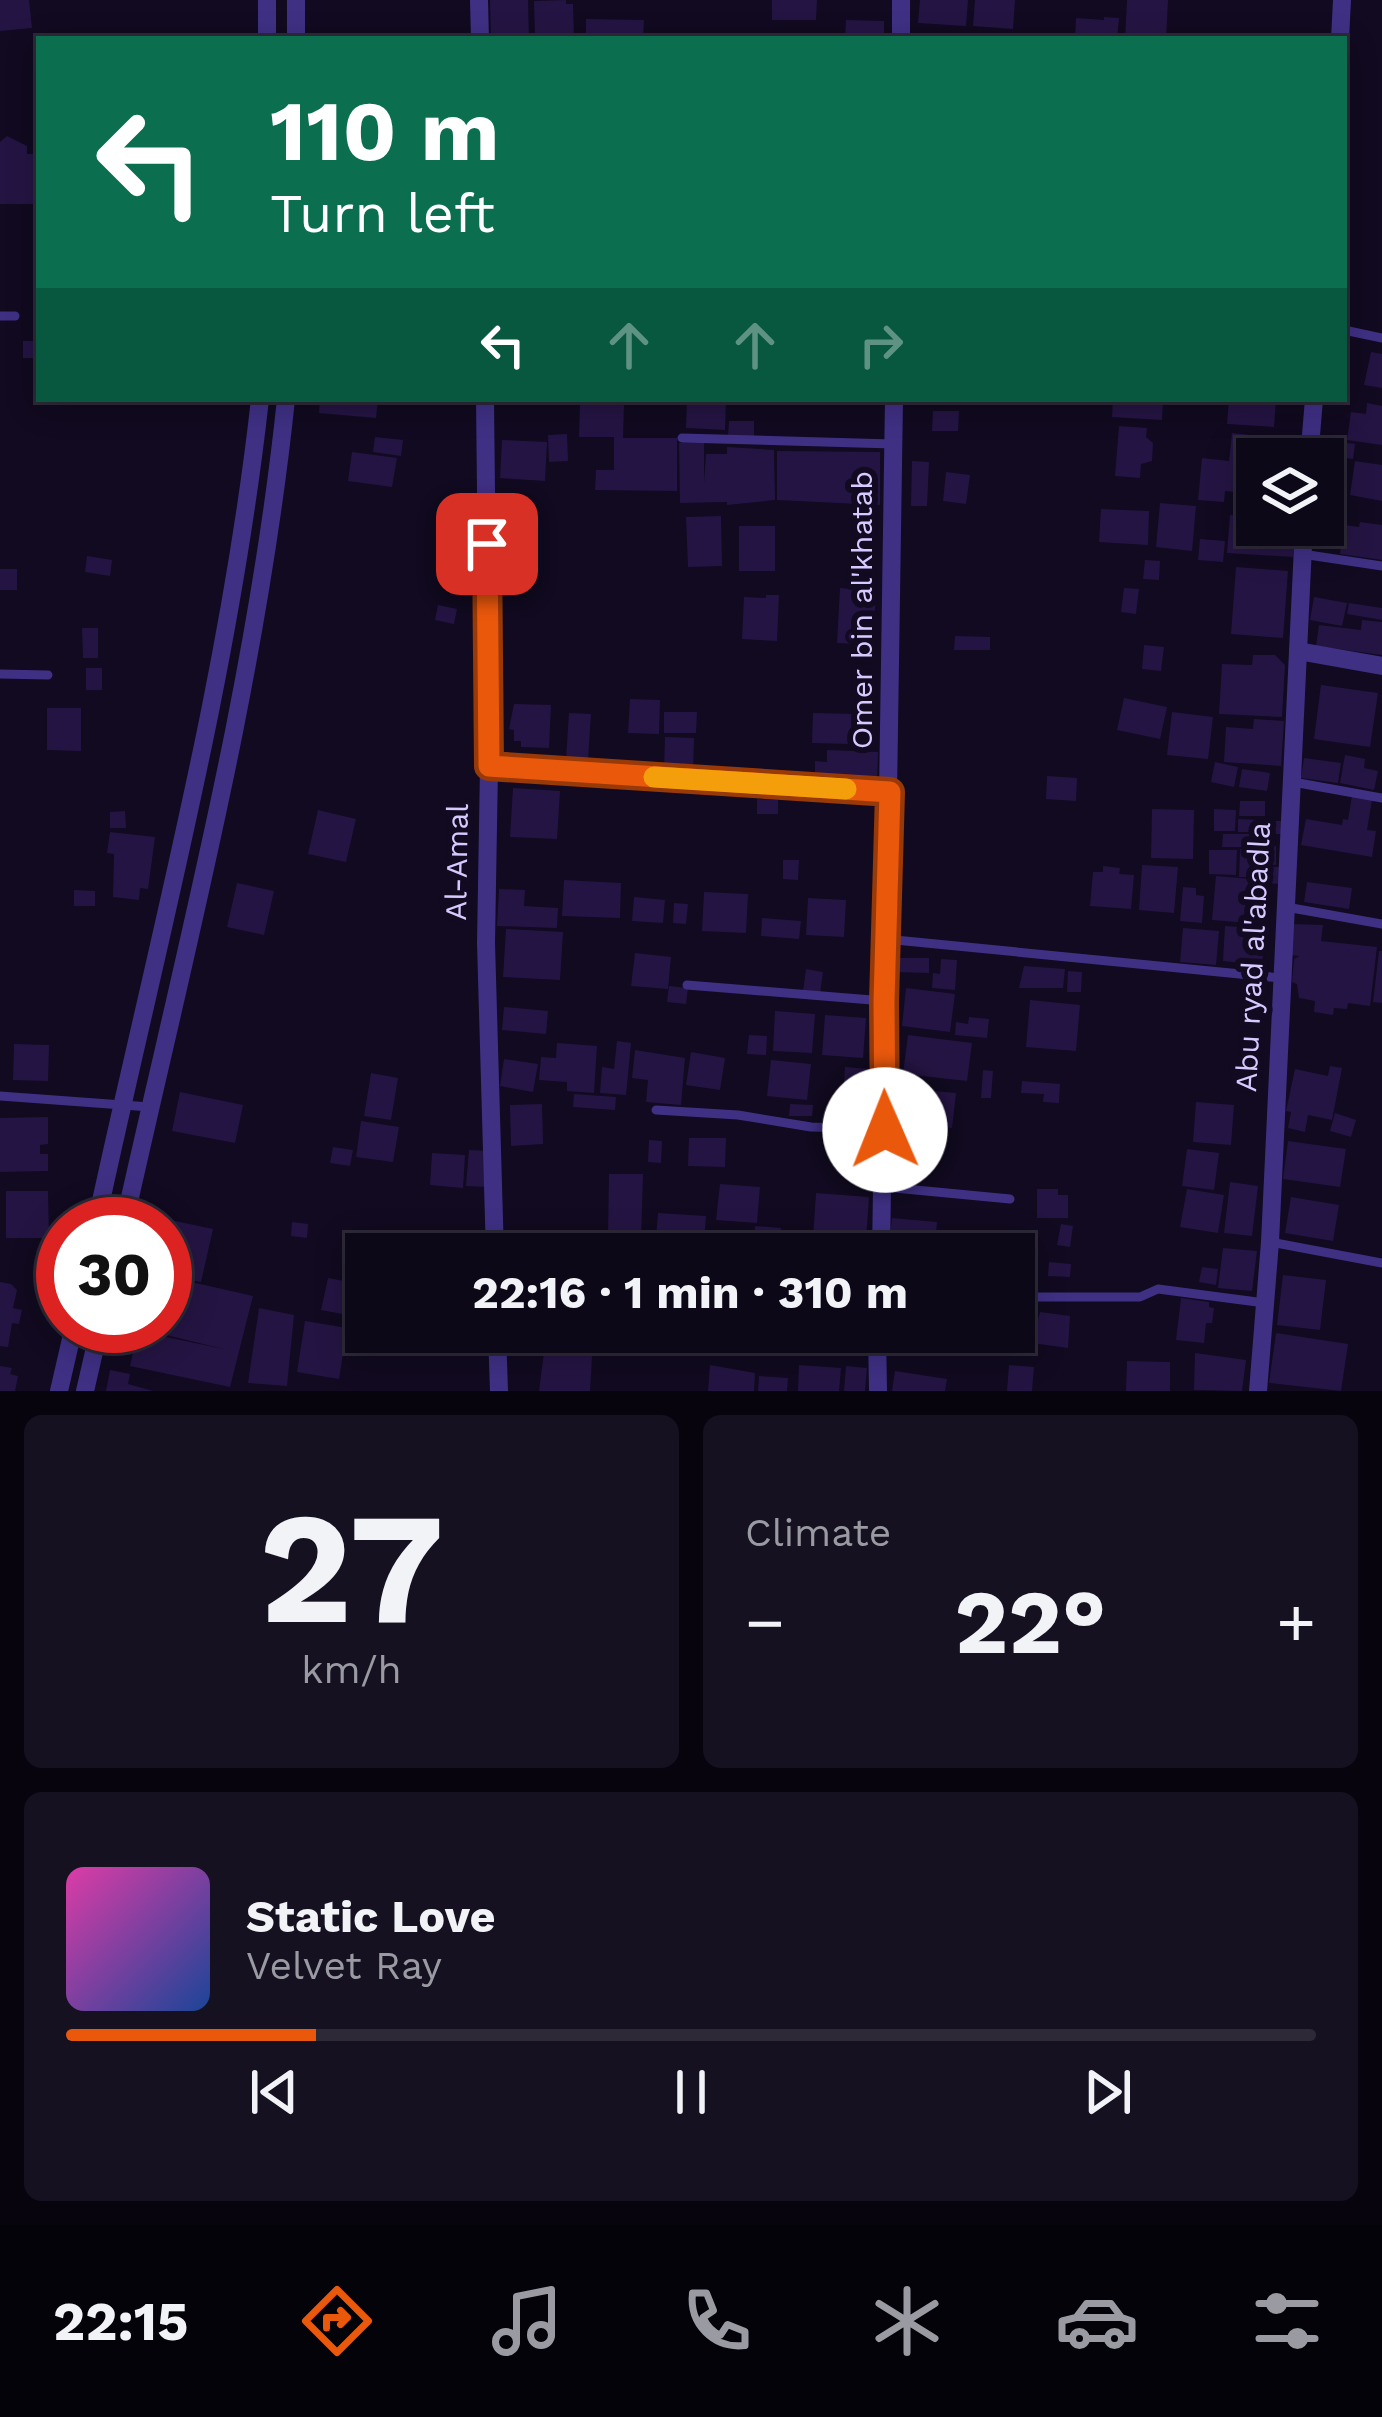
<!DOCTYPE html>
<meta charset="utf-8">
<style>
body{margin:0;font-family:"Work Sans",sans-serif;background:#161121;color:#f1f3f6;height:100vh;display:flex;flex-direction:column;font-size:45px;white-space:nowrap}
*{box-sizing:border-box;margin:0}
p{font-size:39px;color:#9a9aa2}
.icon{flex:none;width:66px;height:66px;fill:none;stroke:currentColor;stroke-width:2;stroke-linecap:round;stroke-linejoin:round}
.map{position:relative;height:1391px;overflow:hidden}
.drawer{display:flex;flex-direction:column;gap:24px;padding:24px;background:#07040d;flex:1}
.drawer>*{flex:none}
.banner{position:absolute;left:36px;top:36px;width:1311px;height:366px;border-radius:0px;box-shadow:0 6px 30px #0003,0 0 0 3px #2d2937;background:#0b6e4f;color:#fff;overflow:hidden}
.tools{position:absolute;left:1236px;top:438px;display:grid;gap:24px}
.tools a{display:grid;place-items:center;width:108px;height:108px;border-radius:0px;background:#0d0818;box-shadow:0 6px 30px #0003,0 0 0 3px #2d2937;font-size:60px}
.speed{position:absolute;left:36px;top:1197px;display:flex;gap:24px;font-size:60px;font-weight:700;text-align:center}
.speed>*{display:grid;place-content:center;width:156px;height:156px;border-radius:50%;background:#0d0818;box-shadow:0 6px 30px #0003,0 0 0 3px #2d2937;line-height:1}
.speed .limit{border:18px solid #d22;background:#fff;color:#111}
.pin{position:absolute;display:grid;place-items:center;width:102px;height:102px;color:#fff;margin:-51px;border-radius:24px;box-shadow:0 6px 18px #0006}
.me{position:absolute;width:132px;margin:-66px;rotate:359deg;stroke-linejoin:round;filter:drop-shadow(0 0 9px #0008)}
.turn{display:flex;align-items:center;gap:42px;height:252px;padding:0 36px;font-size:54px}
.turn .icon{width:156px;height:156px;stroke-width:2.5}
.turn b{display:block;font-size:84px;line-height:102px}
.lanes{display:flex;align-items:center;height:114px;padding:0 36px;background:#0003;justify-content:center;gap:60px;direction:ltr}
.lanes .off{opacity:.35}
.big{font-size:90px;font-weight:700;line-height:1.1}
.drawer .card{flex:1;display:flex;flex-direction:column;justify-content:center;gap:18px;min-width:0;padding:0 42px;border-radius:18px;background:#161121}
.drawer .dial{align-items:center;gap:0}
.dial b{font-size:156px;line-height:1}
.song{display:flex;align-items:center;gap:36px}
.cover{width:144px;height:144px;border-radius:18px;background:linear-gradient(135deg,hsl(320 70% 55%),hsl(220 70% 35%))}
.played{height:12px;border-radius:6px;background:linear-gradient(90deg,#ea580c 20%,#2d2937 20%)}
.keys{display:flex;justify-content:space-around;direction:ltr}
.heat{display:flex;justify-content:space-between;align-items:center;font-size:66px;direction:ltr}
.drawer .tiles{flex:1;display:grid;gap:24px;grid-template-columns:1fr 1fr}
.card:last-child{grid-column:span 2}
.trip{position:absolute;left:345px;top:1233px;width:690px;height:120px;border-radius:0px;background:#0d0818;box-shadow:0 6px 30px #0003,0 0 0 3px #2d2937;font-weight:700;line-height:120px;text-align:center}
.menu{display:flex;height:192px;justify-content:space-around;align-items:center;background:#05030a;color:#9a9aa2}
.menu .icon{width:84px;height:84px}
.menu .on{color:#ea580c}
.menu b{font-size:54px;color:#f1f3f6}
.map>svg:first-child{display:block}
.building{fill:#241443}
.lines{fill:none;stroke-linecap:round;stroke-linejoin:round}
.lane{stroke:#3f3084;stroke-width:9}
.street{stroke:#3f3084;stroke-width:18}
.route-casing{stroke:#983908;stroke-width:30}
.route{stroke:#ea580c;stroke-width:21}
.slow{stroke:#f59e0b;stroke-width:21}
.labels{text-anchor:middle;stroke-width:12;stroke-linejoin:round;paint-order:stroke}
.street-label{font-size:30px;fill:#d7c9ff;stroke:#110a20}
</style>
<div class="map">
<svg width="1382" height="1391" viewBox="0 0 1382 1391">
<rect width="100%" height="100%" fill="#110a20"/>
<!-- building -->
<g class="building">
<polygon points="0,0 29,0 32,28 0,31"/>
<polygon points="490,0 528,0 529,39 491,39"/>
<polygon points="566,0 566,4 573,4 574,39 535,39 534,1"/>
<polygon points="772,0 817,0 816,20 772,20"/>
<polygon points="920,0 968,0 966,26 918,23"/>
<polygon points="975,0 1015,0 1013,29 973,26"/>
<polygon points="1127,0 1168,0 1166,39 1125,39"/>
<polygon points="1104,17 1119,18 1117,39 1075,39 1076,18 1104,20"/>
<polygon points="586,19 644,20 643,39 579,39 579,33 586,33"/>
<polygon points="846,20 884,21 884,39 845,39"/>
<polygon points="7,136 27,146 27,154 35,154 39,204 0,204 0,142"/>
<rect x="23" y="341" width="14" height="17"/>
<polygon points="1371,352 1382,354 1382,388 1364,385"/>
<polygon points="320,399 378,399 376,418 319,413"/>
<polygon points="687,399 726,399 725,430 686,428"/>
<polygon points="1113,399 1163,399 1162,420 1112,417"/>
<polygon points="1229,399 1276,399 1274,427 1227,424"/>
<polygon points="580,403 624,404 623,438 677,438 677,491 595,490 596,470 614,470 614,437 579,437"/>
<polygon points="1367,403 1382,406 1382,445 1347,440 1351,412 1366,414"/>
<polygon points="933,411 959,411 958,431 932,431"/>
<polygon points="729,421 754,421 754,436 728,436"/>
<polygon points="1119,426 1147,428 1146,437 1153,443 1152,461 1141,464 1140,478 1115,476"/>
<polygon points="1232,433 1296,440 1294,459 1257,459 1257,494 1225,491 1224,502 1198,500 1202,458 1229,461"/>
<polygon points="567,434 568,461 549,462 548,435"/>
<polygon points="375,437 403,440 401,456 373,452"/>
<polygon points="502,440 547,442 545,481 500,478"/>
<polygon points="1326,440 1355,444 1353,459 1323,455"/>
<polygon points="679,443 704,443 704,483 706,454 727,454 727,447 774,450 775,500 727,505 727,502 680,503"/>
<polygon points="777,451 880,452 880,505 777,500"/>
<polygon points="352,452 397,458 392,487 348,481"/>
<polygon points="912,461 929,462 927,506 911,506"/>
<polygon points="1355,461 1382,465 1382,501 1350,495"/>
<polygon points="946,472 970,475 966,504 943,501"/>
<polygon points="1160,503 1196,506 1192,551 1156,547"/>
<polygon points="1101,509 1149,511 1148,545 1099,542"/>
<polygon points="1230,515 1257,517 1257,525 1295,525 1293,557 1227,553"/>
<polygon points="721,516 722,566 688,567 686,517"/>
<polygon points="1360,522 1382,525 1382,560 1340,554 1344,525 1359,527"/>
<rect x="739" y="526" width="36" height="45"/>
<polygon points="1200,539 1225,541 1223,562 1198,560"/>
<polygon points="87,556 112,560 110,576 85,572"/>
<polygon points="1145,560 1160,561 1159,580 1143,579"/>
<polygon points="1236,567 1288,571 1283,638 1231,634"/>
<rect x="0" y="569" width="17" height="21"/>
<polygon points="840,588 876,591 873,645 837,643"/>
<polygon points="1124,588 1139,589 1136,614 1121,612"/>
<polygon points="766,595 779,595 777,641 742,639 744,597 766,598"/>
<polygon points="1314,597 1347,603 1342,626 1310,620"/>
<polygon points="1349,603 1382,608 1382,620 1347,614"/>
<polygon points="438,605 457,609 454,624 435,620"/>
<polygon points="1362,620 1382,622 1382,655 1316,646 1319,625 1361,630"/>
<polygon points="82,628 98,628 98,658 83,658"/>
<polygon points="955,636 990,637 990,650 954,650"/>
<polygon points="1144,645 1164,647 1161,671 1142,669"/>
<polygon points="1253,655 1275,655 1285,665 1282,717 1219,714 1222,664 1252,665"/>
<rect x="86" y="668" width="16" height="22"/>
<polygon points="1321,685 1378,693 1370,747 1314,739"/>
<polygon points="1124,698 1167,707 1160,739 1117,730"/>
<polygon points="630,699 660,700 659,734 628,733"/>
<polygon points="514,704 551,705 549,748 521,747 521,741 514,741 514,730 509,729"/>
<polygon points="47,708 81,708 81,751 47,750"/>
<polygon points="664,712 697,712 696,733 664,733"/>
<polygon points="1172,712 1213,717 1208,759 1167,755"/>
<polygon points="569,713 591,714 588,760 566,759"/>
<polygon points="813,713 855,714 854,744 812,743"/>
<polygon points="1254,719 1284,721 1281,766 1224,762 1226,727 1253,729"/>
<polygon points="665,737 694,738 693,771 664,769"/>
<polygon points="827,750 878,752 877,786 827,785 827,779 815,779 815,761 827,762"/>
<polygon points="1345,755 1365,759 1364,768 1378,771 1374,790 1340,783"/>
<polygon points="1304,758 1341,763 1338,783 1301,778"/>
<polygon points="1215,762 1238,767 1234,787 1211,782"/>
<polygon points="1242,769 1270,773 1267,791 1239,787"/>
<polygon points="1047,776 1077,778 1076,801 1046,799"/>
<polygon points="513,788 560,791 557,839 510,837"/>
<polygon points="1352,796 1372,800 1367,830 1376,831 1372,857 1301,845 1306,819 1342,825 1343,819 1348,820"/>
<polygon points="757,799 778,800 778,814 757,814"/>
<polygon points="1240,801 1265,801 1265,816 1239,816"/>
<polygon points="1152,809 1194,810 1193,859 1151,858"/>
<polygon points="1214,809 1236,810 1235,831 1214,831"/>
<polygon points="318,810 356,819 346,862 308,854"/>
<polygon points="125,811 126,828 110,828 110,812"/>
<polygon points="1238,819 1259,820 1258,832 1238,832"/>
<rect x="1261" y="821" width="21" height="13"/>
<polygon points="110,832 155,837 148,889 140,888 139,900 113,897 114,854 107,853"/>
<polygon points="1223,834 1257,834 1257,847 1222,847"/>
<polygon points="1261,846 1276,846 1276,865 1260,864 1259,877 1239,877 1240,849 1261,849"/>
<polygon points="1209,850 1237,850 1236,875 1209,874"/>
<polygon points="783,860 799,860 798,880 783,879"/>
<polygon points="1142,865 1178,867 1174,913 1139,910"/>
<polygon points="1103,866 1120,868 1119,874 1134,875 1131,909 1090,906 1093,872 1103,872"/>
<polygon points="1262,867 1281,867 1280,884 1266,883 1266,879 1262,879"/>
<polygon points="1216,876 1263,880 1260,924 1212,920"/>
<polygon points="564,880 621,883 620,918 562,916"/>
<polygon points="1307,882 1352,888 1349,909 1304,902"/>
<polygon points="237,883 274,891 264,935 227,927"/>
<polygon points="1183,887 1196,888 1196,895 1204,896 1202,923 1180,921"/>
<polygon points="499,889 525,890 524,906 558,908 557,928 497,926"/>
<polygon points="74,890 95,891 95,906 74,906"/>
<polygon points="704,892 748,894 746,933 702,931"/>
<polygon points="634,897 665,900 663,923 632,921"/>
<polygon points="808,898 846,900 844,937 806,935"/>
<polygon points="674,903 688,904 686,924 673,923"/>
<polygon points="762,918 801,921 799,939 761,936"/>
<polygon points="1292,924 1323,925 1321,941 1377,947 1370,1006 1348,1003 1347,1009 1334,1008 1333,1015 1314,1012 1315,1001 1299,998 1297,984 1292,982 1294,959 1300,956 1289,955"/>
<polygon points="1225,926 1265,929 1262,965 1223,961"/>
<polygon points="1183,928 1219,931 1216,965 1180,962"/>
<polygon points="506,929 563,932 560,980 503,977"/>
<polygon points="1379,951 1382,951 1382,1003 1373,1002"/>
<polygon points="635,953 671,957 668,989 631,986"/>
<polygon points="894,958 929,958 929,973 894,972"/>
<polygon points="941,959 957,960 955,990 932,988 933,973 940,974"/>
<polygon points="1024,966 1065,969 1063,988 1019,988"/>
<polygon points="806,969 823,972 820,994 803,992"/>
<polygon points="1068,971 1082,972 1081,992 1067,992"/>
<polygon points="669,986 688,988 686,1004 667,1002"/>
<polygon points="906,988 955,994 950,1032 902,1026"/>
<polygon points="1030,1000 1080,1005 1076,1051 1026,1047"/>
<polygon points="504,1007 548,1011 546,1034 502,1030"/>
<polygon points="775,1011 815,1014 812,1053 773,1051"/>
<polygon points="825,1015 866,1018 863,1058 822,1055"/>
<polygon points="969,1017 989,1019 987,1038 955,1035 956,1022 968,1024"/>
<polygon points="749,1035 767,1036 766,1055 747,1054"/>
<polygon points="908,1035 972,1043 967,1081 903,1074"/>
<polygon points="617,1041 631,1043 626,1095 600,1093 602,1067 614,1069"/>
<polygon points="557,1043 597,1046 594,1093 567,1091 567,1082 539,1080 541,1057 556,1058"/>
<polygon points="14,1044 49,1045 48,1081 13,1080"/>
<polygon points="635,1050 685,1058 681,1105 646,1102 648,1080 632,1078"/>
<polygon points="691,1052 725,1058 720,1090 686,1085"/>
<polygon points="504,1059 538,1064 533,1092 500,1086"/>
<polygon points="771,1060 811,1064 807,1100 767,1096"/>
<polygon points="1330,1066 1342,1068 1332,1120 1308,1115 1305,1132 1288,1128 1291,1112 1286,1111 1295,1069 1328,1076"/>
<polygon points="845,1067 869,1069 866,1116 842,1114"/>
<polygon points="983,1070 993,1071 991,1098 981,1098"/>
<polygon points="371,1073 398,1078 391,1120 364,1116"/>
<polygon points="1022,1081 1060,1084 1059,1103 1043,1102 1044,1094 1021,1093"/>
<polygon points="901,1088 956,1093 952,1128 897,1123"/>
<polygon points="180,1092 243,1105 235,1143 172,1131"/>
<polygon points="574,1094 616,1097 615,1110 573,1107"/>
<polygon points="1196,1102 1234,1105 1231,1145 1193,1142"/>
<polygon points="542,1104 543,1144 511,1146 510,1105"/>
<polygon points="790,1104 813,1105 812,1116 789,1116"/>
<polygon points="1335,1113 1356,1120 1351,1137 1330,1131"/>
<polygon points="48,1117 48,1144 40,1145 40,1154 48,1154 48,1171 0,1172 0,1118"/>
<polygon points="361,1121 399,1127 393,1162 356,1157"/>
<polygon points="689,1138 726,1138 725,1167 688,1166"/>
<polygon points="649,1140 662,1141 661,1163 648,1162"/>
<polygon points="1288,1141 1346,1149 1340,1187 1283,1179"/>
<polygon points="333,1147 353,1150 350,1166 330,1163"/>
<polygon points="1187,1149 1219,1153 1214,1190 1182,1186"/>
<polygon points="469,1150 489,1151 487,1187 466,1186"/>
<polygon points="432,1153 465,1155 463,1188 430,1185"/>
<polygon points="609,1174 643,1174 641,1238 608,1237"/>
<polygon points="1230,1182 1258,1186 1252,1236 1224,1233"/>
<polygon points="720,1184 760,1187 757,1223 716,1220"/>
<polygon points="1037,1189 1058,1189 1058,1195 1068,1195 1068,1218 1037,1218"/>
<polygon points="1187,1189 1224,1195 1218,1233 1180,1227"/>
<polygon points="6,1191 48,1191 49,1238 6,1238"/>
<polygon points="816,1193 869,1197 865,1254 812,1254"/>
<polygon points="1291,1197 1339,1205 1333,1241 1285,1233"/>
<polygon points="658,1213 706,1216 703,1254 655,1251"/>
<polygon points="161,1218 213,1229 201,1282 165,1275 165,1224 160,1224"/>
<polygon points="892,1218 937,1222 934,1254 888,1253"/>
<polygon points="292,1222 308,1224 307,1238 291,1236"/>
<polygon points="1061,1224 1073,1226 1070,1247 1057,1245"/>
<polygon points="755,1226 781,1228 779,1254 753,1254"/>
<polygon points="791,1240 810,1242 809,1254 789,1254"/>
<polygon points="1223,1248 1257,1251 1252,1291 1218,1288"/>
<polygon points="1049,1262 1071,1264 1070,1277 1048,1276"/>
<polygon points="1202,1267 1218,1269 1216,1285 1199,1282"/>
<polygon points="1283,1275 1326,1280 1320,1330 1277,1325"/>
<polygon points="165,1276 253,1296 230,1387 130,1366 138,1331 228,1350 137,1328 165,1326"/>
<polygon points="328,1278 365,1285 358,1317 321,1310"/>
<polygon points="0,1282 11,1284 17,1290 13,1308 22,1310 19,1324 12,1323 8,1347 0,1346"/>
<polygon points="1181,1298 1209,1302 1209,1307 1214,1308 1212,1323 1206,1323 1204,1343 1176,1340"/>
<polygon points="259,1308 294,1315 287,1386 248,1383"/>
<polygon points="1040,1312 1070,1316 1068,1348 1032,1343"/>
<polygon points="305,1321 347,1328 339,1379 297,1372"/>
<polygon points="438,1332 477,1332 476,1341 437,1339"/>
<polygon points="745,1332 792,1332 790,1355 744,1351"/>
<polygon points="1276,1333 1348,1344 1341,1391 1269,1383"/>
<polygon points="546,1337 593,1340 590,1391 539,1391"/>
<polygon points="1195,1353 1246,1360 1242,1391 1194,1390"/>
<polygon points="1127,1361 1170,1362 1170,1391 1126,1391"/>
<polygon points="710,1365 755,1373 754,1391 708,1391"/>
<polygon points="799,1365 841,1368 839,1391 798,1391"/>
<polygon points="1009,1365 1034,1367 1032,1391 1007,1391"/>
<polygon points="0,1366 12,1368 10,1374 18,1376 15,1391 0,1391"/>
<polygon points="846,1366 867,1368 865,1391 844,1391"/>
<polygon points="110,1370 130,1374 128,1384 153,1391 106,1391"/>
<polygon points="895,1371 947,1379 945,1391 892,1391"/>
<polygon points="759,1376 788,1378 787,1391 758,1391"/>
</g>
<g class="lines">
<!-- lane -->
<g class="lane">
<polyline points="0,316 15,316"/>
<polyline points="1344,330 1382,338"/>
<polyline points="682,438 893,444"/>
<polyline points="1302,554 1382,566"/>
<polyline points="0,674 48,675"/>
<polyline points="489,767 890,792"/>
<polyline points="1293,782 1382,798"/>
<polyline points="1286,907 1382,924"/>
<polyline points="885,939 1281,978"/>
<polyline points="687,985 884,1001"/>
<polyline points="0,1096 150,1107"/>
<polyline points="656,1110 738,1115 811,1127 885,1129"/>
<polyline points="884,1187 1010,1199"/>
<polyline points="1270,1242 1382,1263"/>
<polyline points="1014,1297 1140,1297 1158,1289 1265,1303"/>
</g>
<!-- street -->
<g class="street">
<polyline points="267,0 267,39"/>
<polyline points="479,0 480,39"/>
<polyline points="296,39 296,0"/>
<polyline points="901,39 901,0"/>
<polyline points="1340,39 1342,0"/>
<polyline points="485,399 489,767 486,943 495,1254"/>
<polyline points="1309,459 1314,399"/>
<polyline points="1298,651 1382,666"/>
<path d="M96,1224c59,-274 133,-545 164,-825"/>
<path d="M124,1224c61,-274 133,-545 162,-825"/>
<polyline points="881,1254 894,399"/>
<polyline points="497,1332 499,1391"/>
<polyline points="877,1332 878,1391"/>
<polyline points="59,1391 74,1326"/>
<polyline points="85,1391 100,1326"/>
<polyline points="1258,1391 1270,1242 1304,525"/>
</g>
</g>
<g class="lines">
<!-- route casing -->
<g class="route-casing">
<polyline id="route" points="487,544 489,766 890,792 884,1001 885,1130"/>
</g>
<!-- route -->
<use href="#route" class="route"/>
<!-- slow -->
<polyline class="slow" points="654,777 846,789"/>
</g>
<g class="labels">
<!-- street labels -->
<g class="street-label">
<text transform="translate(862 610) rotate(-90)" y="10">Omer bin al'khatab</text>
<text transform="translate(457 862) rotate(-89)" y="10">Al-Amal</text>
<text transform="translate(1253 957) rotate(-87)" y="10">Abu ryad al'abadla</text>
</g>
</g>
</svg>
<div class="tools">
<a><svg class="icon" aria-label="layers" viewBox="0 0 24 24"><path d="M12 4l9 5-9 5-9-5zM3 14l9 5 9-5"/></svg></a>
</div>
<div class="speed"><div class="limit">30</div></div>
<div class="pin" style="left:487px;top:544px;background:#d93025"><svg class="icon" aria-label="arrive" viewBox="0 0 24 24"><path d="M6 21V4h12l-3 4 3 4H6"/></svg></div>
<svg class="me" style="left:885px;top:1130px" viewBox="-20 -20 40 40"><circle r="19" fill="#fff"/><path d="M0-13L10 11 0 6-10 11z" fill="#ea580c"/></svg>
<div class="trip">22:16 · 1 min · 310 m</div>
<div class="banner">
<div class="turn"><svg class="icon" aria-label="left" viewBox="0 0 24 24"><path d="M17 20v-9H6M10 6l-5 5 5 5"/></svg><div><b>110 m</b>Turn left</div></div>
<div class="lanes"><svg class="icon" aria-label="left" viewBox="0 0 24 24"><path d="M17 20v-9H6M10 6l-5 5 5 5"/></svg><svg class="icon off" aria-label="ahead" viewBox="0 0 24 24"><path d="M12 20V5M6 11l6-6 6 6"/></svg><svg class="icon off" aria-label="ahead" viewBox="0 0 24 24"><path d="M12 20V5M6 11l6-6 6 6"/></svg><svg class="icon off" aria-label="right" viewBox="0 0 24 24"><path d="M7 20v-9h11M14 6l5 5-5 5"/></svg></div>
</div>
</div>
<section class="drawer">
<div class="tiles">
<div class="card dial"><b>27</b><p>km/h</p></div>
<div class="card"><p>Climate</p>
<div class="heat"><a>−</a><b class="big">22°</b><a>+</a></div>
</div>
<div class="card">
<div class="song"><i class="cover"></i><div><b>Static Love</b><p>Velvet Ray</p></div></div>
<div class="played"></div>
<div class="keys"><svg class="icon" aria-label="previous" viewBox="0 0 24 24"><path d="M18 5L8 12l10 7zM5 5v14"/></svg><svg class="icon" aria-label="pause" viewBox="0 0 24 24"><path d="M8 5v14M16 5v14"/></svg><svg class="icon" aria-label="next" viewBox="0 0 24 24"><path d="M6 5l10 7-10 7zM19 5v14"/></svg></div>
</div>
</div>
</section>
<nav class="menu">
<b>22:15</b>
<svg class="icon on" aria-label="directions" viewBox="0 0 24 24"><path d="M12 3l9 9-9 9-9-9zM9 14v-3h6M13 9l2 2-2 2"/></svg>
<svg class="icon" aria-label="music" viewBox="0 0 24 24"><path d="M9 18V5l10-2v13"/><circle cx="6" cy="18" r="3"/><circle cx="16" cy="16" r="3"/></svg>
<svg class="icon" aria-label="phone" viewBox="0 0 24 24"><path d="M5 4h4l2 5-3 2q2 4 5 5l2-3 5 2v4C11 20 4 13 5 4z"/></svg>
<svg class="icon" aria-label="climate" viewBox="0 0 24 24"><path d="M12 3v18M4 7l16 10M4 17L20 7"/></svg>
<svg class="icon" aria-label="car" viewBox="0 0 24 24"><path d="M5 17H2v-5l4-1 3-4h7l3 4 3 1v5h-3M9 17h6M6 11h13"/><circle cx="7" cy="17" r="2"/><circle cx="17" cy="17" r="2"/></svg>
<svg class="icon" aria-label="filters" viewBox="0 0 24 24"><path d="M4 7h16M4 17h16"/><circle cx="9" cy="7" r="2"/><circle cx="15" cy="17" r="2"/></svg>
</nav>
